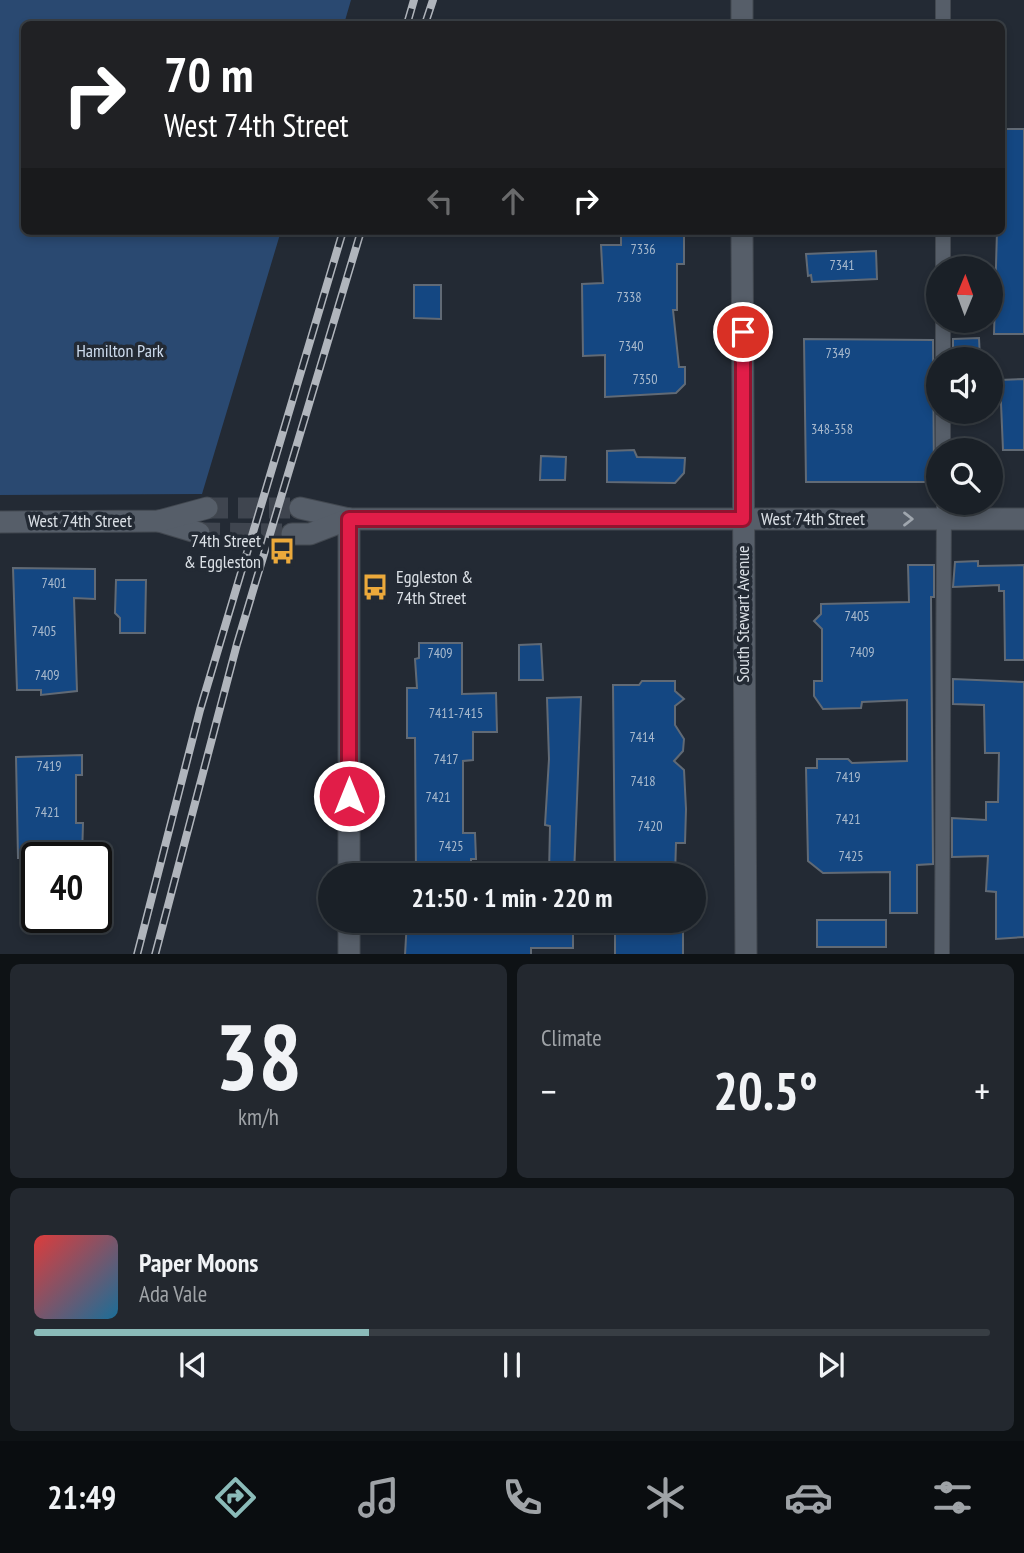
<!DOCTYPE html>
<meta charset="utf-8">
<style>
body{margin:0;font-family:"PT Sans Narrow",sans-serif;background:#23282f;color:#f1f3f6;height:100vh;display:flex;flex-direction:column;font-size:26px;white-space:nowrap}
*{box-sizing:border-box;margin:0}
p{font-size:23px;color:#9fa3a7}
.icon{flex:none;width:38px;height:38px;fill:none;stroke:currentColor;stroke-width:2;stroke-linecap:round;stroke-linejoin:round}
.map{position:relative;height:954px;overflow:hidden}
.side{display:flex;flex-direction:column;gap:10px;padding:10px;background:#0e1215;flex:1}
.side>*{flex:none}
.top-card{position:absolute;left:21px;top:21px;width:984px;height:214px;border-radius:10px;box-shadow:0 4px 10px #0003,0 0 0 2px #383e44;background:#202124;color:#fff;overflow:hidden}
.needle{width:46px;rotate:1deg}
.tools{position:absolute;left:926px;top:256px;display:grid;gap:14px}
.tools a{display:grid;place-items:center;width:77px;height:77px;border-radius:50%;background:#1a2027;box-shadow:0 4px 10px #0003,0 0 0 2px #383e44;font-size:35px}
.speed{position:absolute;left:21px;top:842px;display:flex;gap:14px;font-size:35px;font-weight:700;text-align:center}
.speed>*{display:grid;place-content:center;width:91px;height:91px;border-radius:50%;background:#1a2027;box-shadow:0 4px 10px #0003,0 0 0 2px #383e44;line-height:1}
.speed .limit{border:4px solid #111;border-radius:10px;background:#fff;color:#111}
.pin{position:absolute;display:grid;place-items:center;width:60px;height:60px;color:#fff;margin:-30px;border:4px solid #fff;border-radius:50%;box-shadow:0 2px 7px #0007}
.me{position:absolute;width:77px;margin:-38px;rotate:0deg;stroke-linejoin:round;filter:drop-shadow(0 0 5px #0008)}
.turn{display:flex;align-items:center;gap:24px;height:147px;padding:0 28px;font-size:32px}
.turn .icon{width:91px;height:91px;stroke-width:2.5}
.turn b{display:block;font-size:49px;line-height:60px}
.lanes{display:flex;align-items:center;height:66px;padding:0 28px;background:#0003;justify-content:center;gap:35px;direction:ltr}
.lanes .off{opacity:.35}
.big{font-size:52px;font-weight:600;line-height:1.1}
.side .tile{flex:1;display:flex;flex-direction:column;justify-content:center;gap:10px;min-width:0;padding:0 24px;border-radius:10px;background:#23282f}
.side .dial{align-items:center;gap:0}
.dial b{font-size:91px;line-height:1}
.song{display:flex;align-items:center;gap:21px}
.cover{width:84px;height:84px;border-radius:10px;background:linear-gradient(135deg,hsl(0 70% 55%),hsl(200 70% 35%))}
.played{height:7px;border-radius:4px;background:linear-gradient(90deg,#8bbbb9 35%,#383e44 35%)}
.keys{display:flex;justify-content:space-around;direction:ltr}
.heat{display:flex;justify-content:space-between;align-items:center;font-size:38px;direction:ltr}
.side .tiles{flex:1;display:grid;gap:10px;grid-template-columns:1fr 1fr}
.tile:last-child{grid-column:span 2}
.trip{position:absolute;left:318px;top:863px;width:388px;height:70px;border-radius:35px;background:#1a2027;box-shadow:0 4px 10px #0003,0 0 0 2px #383e44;font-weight:600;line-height:70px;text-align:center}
.dock{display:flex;height:112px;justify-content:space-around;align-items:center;background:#0a0d10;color:#9fa3a7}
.dock .icon{width:49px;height:49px}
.dock .active{color:#8bbbb9}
.dock b{font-size:32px;color:#f1f3f6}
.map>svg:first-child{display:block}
.green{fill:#2a4971}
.building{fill:#144782;stroke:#616a75;stroke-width:2}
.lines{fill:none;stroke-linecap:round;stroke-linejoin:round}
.secondary-tunnel{stroke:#3f454f;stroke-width:21;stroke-dasharray:21 10;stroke-linecap:butt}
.lane-casing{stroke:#424850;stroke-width:16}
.street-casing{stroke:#424850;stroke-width:23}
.secondary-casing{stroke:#424850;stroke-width:23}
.lane{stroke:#565e69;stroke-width:14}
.street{stroke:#565e69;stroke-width:21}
.secondary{stroke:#565e69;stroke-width:21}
.rail-casing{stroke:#b0b5bc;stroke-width:8}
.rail{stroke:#232a34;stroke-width:5;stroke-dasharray:16;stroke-linecap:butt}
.oneway{stroke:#9fa6ae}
.route-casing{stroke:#92132f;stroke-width:18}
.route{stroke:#e11d48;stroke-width:12}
.labels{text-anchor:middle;stroke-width:7;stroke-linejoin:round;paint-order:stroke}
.number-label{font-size:14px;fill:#a9bacd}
.park-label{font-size:18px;fill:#cedcee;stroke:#232a34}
.street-label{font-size:18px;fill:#dbe0e6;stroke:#232a34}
.poi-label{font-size:18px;fill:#dbe0e6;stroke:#232a34;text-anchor:end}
</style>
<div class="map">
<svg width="1024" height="955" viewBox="0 0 1024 955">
<rect width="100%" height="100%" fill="#232a34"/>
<!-- green -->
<polygon class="green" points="0,0 351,0 344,24 24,24 24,231 281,231 202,494 0,495"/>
<!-- building -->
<g class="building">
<polygon points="1002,129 1024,129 1024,334 994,334 997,231 1001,231"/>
<polygon points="621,234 684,234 684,264 677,264 677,310 673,310 679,367 685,367 685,384 676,393 605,397 605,355 583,356 582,284 603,283 601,245 621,245"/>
<polygon points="876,251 877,279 812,282 811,275 808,276 806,254"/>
<polygon points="414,285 441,285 441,319 414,318"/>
<polygon points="979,338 980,359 953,359 953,339"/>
<polygon points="804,339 933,340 934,482 806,482"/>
<polygon points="1024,379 1024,450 1003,450 1000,380"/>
<polygon points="634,450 637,457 685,458 684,473 675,483 607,482 607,451"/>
<polygon points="541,456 566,457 565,480 540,480"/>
<polygon points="978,561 978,566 1024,565 1024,660 1005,660 1004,591 999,591 999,585 953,587 955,562"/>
<polygon points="908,565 934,565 934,597 931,597 933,864 917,865 917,913 890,913 890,872 823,873 808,861 806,768 817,768 817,759 848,759 852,763 907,761 907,700 862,702 861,708 823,709 814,696 814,681 822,681 822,629 814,621 821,614 821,604 909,602"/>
<polygon points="13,568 95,569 95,599 74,598 77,691 41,695 41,690 17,690"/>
<polygon points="116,580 146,580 145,633 120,633 120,618 115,613"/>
<polygon points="419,643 462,643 462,694 496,693 497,732 473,732 473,760 463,761 463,833 475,833 476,859 471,859 471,875 416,875 415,738 407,738 407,688 417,688 415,659 419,658"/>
<polygon points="541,644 543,680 519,680 519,645"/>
<polygon points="953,679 1024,682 1024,937 996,939 996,892 986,891 988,856 952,857 952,818 986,820 986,802 998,802 999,753 985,753 984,705 953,704"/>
<polygon points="642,681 675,681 675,691 684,699 675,706 675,725 684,739 683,751 674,761 684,770 686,809 685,843 676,843 675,875 615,875 613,685 639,685"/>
<polygon points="581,697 574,875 549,875 550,826 545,825 549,759 547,698"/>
<polygon points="82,755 82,775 76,775 76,823 83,823 82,858 18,858 16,757"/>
<polygon points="407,920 573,921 573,948 531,948 531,955 405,955"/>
<rect x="817" y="920" width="69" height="27"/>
<polygon points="683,927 683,955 615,955 615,928"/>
</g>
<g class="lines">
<!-- secondary-tunnel -->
<g class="secondary-tunnel">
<polyline points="207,508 300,508"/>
<polyline points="199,533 292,534"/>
</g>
<!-- lane casing -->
<g class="lane-casing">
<g id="lane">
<polyline points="943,0 943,24"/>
<polyline points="943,231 943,268"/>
<polyline points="943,320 943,359"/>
<polyline points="943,411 943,450"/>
<polyline points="942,955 944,502"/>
</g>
</g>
<!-- street casing -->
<g class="street-casing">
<g id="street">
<polyline points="742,0 742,24"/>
<polyline points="742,231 746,955"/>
<polyline points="349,519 1024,519"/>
</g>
</g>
<!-- secondary casing -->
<g class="secondary-casing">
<g id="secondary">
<polyline points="300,508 349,519"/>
<polyline points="159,521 199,533"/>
<polyline points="0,522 159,521 207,508"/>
<polyline points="292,534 310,534 349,519"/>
<polyline points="349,875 349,519"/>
<polyline points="349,955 349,920"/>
</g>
</g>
<!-- lane -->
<use href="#lane" class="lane"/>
<!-- street -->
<use href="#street" class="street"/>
<!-- secondary -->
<use href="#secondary" class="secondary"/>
<!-- rail casing -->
<g class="rail-casing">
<g id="rail">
<polyline points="407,24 414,0"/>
<polyline points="425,24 433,0"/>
<polyline points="137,955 200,710 343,231"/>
<polyline points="155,955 237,644 361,231"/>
</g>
</g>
<!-- rail -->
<use href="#rail" class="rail"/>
</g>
<!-- one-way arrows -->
<defs><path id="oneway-chevron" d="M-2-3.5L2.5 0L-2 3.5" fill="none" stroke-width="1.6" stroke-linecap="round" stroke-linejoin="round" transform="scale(1.75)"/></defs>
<use class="oneway" href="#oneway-chevron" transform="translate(908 519)"/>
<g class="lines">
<!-- route casing -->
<g class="route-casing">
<polyline id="route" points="349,796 349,519 743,519 743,332"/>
</g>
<!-- route -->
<use href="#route" class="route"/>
</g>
<!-- icons -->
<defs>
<g id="bus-bare" transform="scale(2.1)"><path d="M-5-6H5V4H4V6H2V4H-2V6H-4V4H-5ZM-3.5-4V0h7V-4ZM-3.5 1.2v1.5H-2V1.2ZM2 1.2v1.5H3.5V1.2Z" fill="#eca93b" stroke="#232a34" stroke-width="2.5" paint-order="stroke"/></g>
</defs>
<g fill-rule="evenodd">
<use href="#bus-bare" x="282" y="551"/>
<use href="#bus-bare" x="375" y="587"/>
</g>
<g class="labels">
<!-- number labels -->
<g class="number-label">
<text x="643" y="254">7336</text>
<text x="842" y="270">7341</text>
<text x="629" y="302">7338</text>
<text x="631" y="351">7340</text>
<text x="838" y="358">7349</text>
<text x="645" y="384">7350</text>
<text x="832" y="434">348-358</text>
<text x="54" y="588">7401</text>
<text x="857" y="621">7405</text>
<text x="44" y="636">7405</text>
<text x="862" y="657">7409</text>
<text x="440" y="658">7409</text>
<text x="47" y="680">7409</text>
<text x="456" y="718">7411-7415</text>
<text x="642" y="742">7414</text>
<text x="446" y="764">7417</text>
<text x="49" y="771">7419</text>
<text x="848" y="782">7419</text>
<text x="643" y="786">7418</text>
<text x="438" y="802">7421</text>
<text x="47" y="817">7421</text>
<text x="848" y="824">7421</text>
<text x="650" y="831">7420</text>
<text x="451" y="851">7425</text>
<text x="851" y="861">7425</text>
</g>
<!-- park labels -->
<g class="park-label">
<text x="120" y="357">Hamilton Park</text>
</g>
<!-- street labels -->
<g class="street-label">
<text x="813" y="525">West 74th Street</text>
<text x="80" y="527">West 74th Street</text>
<text transform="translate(743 614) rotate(-90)" y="6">South Stewart Avenue</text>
</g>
<!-- poi labels -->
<g class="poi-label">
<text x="261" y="547">74th Street<tspan x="261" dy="21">&amp; Eggleston</tspan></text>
<text x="396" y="583" text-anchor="start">Eggleston &amp;<tspan x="396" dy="21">74th Street</tspan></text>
</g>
</g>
</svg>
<div class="tools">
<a><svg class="needle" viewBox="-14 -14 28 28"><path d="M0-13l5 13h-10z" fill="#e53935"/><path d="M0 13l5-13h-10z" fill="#9fa3a7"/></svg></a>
<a><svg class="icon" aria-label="sound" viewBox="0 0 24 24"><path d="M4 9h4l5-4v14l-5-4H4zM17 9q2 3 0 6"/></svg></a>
<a><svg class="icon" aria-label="search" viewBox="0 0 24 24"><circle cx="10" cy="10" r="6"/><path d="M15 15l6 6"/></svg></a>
</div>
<div class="speed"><div class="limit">40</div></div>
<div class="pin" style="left:743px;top:332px;background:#d93025"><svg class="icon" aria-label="arrive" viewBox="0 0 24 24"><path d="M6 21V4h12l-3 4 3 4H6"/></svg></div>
<svg class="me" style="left:349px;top:796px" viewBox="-20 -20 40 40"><circle r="17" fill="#e11d48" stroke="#fff" stroke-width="3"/><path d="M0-11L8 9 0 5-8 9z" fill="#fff"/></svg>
<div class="trip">21:50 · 1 min · 220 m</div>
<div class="top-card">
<div class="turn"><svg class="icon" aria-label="right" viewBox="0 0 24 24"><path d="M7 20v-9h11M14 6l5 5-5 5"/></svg><div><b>70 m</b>West 74th Street</div></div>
<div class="lanes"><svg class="icon off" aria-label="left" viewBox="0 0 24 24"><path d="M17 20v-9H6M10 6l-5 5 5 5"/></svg><svg class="icon off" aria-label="ahead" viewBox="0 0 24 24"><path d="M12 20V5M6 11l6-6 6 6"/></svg><svg class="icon" aria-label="right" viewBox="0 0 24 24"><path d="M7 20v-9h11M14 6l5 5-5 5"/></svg></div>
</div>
</div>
<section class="side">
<div class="tiles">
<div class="tile dial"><b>38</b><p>km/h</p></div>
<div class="tile"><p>Climate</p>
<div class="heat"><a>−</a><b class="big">20.5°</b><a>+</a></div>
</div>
<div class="tile">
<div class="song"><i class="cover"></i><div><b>Paper Moons</b><p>Ada Vale</p></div></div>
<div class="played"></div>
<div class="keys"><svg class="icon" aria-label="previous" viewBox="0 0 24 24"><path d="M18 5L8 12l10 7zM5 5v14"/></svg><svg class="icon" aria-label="pause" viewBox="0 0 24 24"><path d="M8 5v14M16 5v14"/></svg><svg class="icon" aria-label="next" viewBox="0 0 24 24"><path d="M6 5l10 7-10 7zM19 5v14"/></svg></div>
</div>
</div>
</section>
<nav class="dock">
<b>21:49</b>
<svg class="icon active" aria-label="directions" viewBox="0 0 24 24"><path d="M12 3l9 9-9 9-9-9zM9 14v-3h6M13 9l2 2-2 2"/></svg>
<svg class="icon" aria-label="music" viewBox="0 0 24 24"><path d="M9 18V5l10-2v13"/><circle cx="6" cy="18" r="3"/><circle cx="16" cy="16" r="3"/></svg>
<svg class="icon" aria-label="phone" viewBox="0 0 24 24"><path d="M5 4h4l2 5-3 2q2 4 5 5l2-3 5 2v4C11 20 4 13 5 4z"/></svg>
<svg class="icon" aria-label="climate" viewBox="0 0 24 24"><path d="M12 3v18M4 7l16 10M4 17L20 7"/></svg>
<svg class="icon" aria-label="car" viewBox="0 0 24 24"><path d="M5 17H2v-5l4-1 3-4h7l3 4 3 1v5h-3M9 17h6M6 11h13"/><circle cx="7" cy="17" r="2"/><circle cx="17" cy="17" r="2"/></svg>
<svg class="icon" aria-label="filters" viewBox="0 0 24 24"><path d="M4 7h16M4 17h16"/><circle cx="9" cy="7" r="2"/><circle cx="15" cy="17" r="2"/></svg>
</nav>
